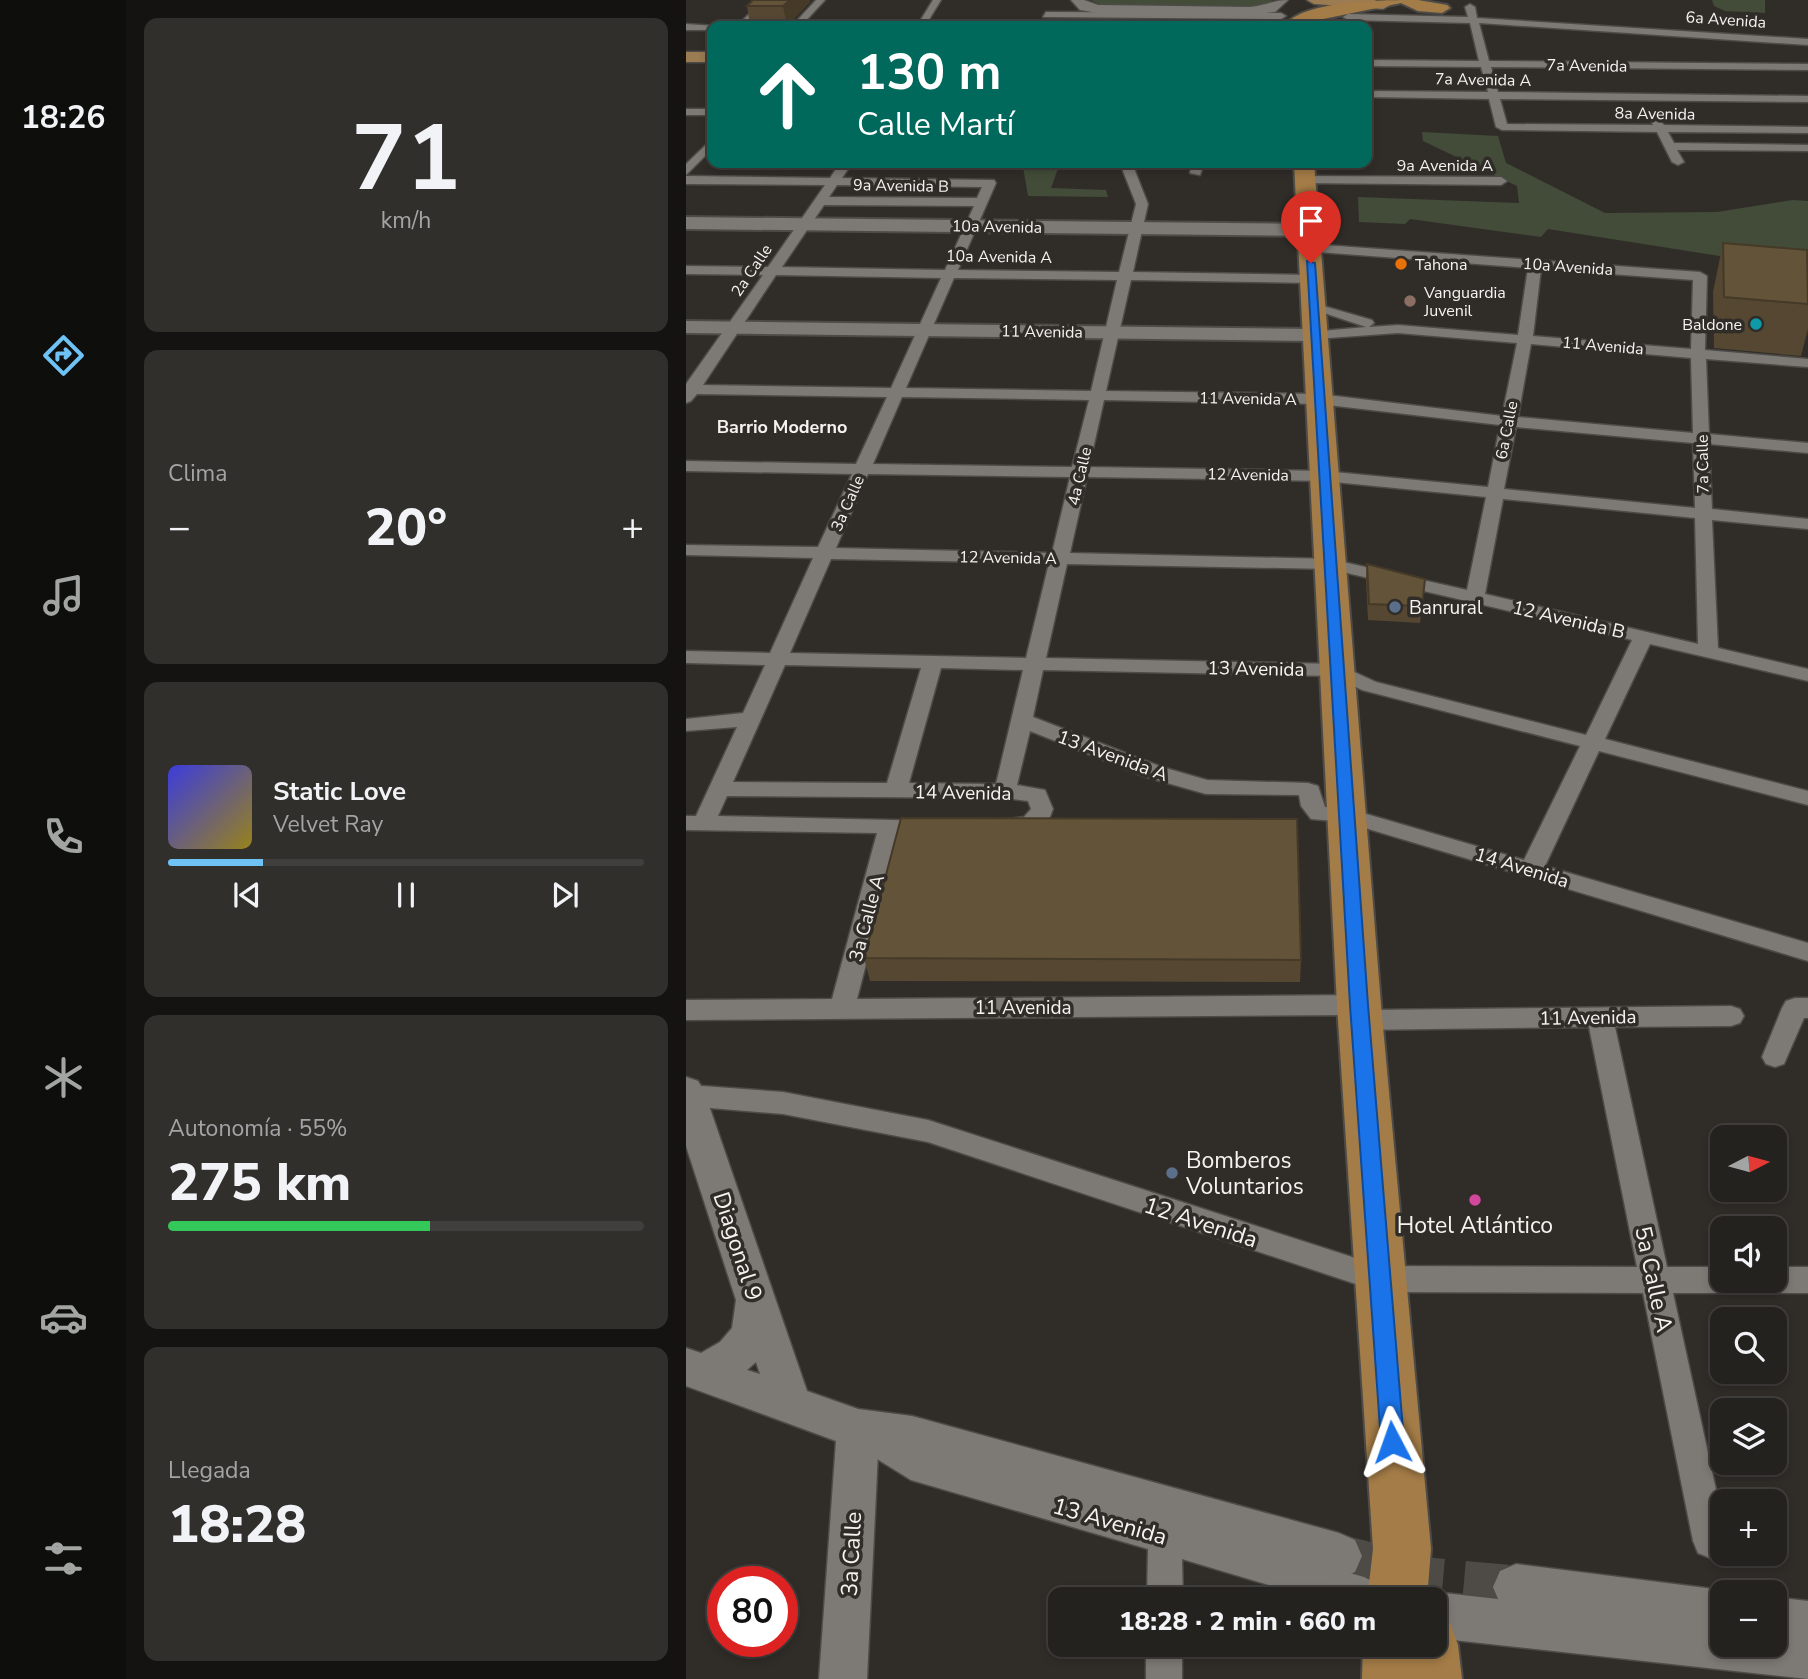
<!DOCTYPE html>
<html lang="es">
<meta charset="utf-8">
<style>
body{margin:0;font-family:"Nunito Sans",sans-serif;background:#302f2c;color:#f1f3f6;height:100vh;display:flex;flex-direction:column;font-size:26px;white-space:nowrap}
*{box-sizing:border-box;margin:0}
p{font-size:23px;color:#a3a4a4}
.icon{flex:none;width:38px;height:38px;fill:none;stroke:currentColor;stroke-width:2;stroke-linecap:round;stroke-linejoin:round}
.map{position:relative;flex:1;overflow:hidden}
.side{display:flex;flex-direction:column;gap:18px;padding:18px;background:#141311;width:560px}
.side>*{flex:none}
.banner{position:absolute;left:21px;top:21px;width:665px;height:147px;border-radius:14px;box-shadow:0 4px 10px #0003,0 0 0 2px #413f3d;background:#00695c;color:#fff;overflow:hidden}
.needle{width:46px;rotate:84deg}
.controls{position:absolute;left:1024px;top:1125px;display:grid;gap:14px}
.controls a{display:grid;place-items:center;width:77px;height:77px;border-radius:14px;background:#24221f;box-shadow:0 4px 10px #0003,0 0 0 2px #413f3d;font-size:35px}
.speed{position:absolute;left:21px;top:1566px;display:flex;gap:14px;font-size:35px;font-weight:700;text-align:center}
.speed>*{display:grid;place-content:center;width:91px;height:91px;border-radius:50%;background:#24221f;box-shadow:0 4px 10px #0003,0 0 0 2px #413f3d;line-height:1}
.speed .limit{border:10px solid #d22;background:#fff;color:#111}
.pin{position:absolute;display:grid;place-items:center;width:60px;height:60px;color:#fff;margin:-72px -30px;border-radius:50% 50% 50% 0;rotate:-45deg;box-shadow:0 0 7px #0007}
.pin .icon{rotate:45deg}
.me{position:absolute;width:77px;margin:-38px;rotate:356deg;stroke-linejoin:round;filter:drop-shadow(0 0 5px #0008)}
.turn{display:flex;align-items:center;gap:24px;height:147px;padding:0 35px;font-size:32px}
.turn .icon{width:91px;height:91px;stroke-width:2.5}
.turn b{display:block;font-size:49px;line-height:60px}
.big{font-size:52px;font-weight:800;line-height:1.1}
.side .widget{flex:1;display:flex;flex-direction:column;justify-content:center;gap:10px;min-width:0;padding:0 24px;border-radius:14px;background:#302f2c}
.side .dial{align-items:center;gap:0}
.dial b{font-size:91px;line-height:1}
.song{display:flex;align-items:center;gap:21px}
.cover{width:84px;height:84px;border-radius:10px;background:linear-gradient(135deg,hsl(240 70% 55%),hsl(50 70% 35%))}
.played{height:7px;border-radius:4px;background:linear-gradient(90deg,#6fc2f4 20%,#413f3d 20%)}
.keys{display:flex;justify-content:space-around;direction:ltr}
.heat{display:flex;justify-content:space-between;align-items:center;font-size:38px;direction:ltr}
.charge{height:10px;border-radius:5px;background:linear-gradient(90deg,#34c759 55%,#413f3d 0)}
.trip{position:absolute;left:362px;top:1587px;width:399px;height:70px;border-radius:14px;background:#24221f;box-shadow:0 4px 10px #0003,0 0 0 2px #413f3d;font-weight:800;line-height:70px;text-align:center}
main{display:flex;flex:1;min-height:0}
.tabs{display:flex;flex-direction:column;width:126px;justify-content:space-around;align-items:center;background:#0e0e0c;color:#a3a4a4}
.tabs .icon{width:49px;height:49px}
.tabs .current{color:#6fc2f4}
.tabs b{font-size:32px;color:#f1f3f6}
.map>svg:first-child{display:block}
.green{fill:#434c39}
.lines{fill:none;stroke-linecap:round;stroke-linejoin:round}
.tertiary-tunnel{stroke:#4e4b47;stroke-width:43;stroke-dasharray:43 21;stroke-linecap:butt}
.minor-casing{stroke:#4d4b47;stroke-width:3}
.tertiary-casing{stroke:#4d4b47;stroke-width:3}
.secondary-casing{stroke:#4d4b47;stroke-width:4}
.primary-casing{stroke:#4d4b47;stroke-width:3}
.trunk-casing{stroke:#4d4b47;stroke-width:4}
.minor{fill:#7d7974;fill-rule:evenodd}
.tertiary{fill:#7d7974;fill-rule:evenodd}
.secondary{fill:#7d7974;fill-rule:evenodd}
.primary{fill:#9a7b52;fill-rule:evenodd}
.trunk{fill:#a47c47;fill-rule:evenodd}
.wall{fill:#554731}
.shaded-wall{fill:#453a28}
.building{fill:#635339;stroke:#453a28;stroke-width:2}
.route{fill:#1a73e8;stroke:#114b97;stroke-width:2}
.food-dot{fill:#e8710a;stroke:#302d29;stroke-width:2.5}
.education-dot{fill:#8d6e63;stroke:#302d29;stroke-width:2.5}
.culture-dot{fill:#0f9aa8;stroke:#302d29;stroke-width:2.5}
.service-dot{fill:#5c6f8a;stroke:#302d29;stroke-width:2.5}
.hotel-dot{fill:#d1479c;stroke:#302d29;stroke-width:2.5}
.labels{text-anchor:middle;stroke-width:7;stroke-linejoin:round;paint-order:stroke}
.far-street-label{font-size:16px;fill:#f5f3f0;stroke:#302d29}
.far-poi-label{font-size:16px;fill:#f5f3f0;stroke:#302d29;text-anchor:start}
.far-neighbourhood-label{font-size:18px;font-weight:bold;fill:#f5f3f0;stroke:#302d29}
.poi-label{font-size:19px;fill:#f5f3f0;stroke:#302d29;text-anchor:start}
.street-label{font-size:19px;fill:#f5f3f0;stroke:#302d29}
.near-poi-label{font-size:23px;fill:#f5f3f0;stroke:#302d29;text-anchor:start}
.near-street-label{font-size:23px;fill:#f5f3f0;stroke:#302d29}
</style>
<main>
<nav class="tabs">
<b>18:26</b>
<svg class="icon current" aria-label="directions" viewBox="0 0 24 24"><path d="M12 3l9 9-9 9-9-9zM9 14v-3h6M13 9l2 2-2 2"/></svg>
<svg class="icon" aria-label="music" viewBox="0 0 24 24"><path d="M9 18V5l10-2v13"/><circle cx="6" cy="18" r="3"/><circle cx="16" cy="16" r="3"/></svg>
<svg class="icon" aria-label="phone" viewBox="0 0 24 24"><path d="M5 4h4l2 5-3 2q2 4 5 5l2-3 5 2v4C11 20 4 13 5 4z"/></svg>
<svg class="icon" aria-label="climate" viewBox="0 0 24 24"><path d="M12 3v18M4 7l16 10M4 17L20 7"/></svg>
<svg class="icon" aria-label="car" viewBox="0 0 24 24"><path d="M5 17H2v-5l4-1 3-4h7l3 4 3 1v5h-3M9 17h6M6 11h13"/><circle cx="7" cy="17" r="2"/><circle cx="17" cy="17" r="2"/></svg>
<svg class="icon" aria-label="filters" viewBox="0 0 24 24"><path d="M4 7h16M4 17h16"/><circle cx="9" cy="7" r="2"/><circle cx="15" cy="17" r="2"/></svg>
</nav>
<section class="side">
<div class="widget dial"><b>71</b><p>km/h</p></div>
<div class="widget"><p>Clima</p>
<div class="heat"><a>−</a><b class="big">20°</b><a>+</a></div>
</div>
<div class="widget">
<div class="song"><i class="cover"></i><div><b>Static Love</b><p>Velvet Ray</p></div></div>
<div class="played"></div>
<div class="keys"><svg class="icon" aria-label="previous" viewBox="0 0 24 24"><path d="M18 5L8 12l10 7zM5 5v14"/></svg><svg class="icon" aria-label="pause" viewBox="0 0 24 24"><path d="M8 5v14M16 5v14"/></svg><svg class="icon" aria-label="next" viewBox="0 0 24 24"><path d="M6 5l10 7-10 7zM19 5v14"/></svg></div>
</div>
<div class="widget"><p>Autonomía · 55%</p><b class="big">275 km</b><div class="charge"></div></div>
<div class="widget"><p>Llegada</p><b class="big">18:28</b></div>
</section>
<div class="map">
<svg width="1122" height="1679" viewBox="0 0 1122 1679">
<rect width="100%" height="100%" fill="#302d29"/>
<!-- green -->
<g class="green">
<polygon points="405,0 587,0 573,8 419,7"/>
<polygon points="1026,0 1079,0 1079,13 1039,11 1028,6"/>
<polygon points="736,132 812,136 820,163 919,213 1031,212 1107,200 1122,201 1122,301 1059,260 862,229 855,237 724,219 719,224 673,222 672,197 833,203 831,186 737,141"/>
<polygon points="279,163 374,163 365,188 420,190 422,197 342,196 337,167"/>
</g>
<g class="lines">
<!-- tertiary-tunnel -->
<polyline class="tertiary-tunnel" points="653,1556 741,1579 830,1587"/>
<!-- minor casing -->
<g class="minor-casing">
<g id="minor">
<polygon points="77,0 86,0 60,26 51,26"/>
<polygon points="130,0 139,0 115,26 106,26"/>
<polygon points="247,0 255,0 239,26 231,26"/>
<polygon points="784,4 789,7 791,18 1122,39 1122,45 793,23 803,61 1122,64 1122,70 805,67 812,92 1122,96 1122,102 814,99 821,124 967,125 964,118 969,115 978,125 1122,127 1122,133 982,132 988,143 1122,145 1122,151 991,150 998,162 992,165 986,162 971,132 816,130 810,127 803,99 681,97 681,91 802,92 795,67 681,66 681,60 793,61 784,23 662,20 657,17 662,14 782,17 779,7"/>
<polygon points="360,12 595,13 600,16 595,19 357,17"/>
<polygon points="0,24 30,26 26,26 26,30 0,30"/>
<rect x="0" y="109" width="26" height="6"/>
<polygon points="26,139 26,149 0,175 0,164"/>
<path d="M154,163h12l-10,15 152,2 2,3 -38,87 161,2 17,-68 -13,-33 2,-8h12l-2,8 13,33 -15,68 179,3 7,4 -7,4 -181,-3 -25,111 213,3 183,22 15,-73 -119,-10 -83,6 -5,-1v-6l56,-5 -60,-20 7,-4 59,17 2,3 -5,4 29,-2 120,10 10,-67 -223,-17v-6l5,-1 390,28 7,4 -2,74 103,9v8l-102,-8 3,75 99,9v10l-99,-9 3,65 96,10v10l-96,-9 6,128 90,21v12l-158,-37 -45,95 203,52v14l-209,-54 -54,115 263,77v18l-463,-139 -34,-3 -10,-13 -2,-11 -93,-1 -60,-17 -116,-46 -13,54 28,5 8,19 -5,13 -19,9 -28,-1 -3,-5 3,-5 23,-3 7,-8 -3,-8 -23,-3 -278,-2 -9,20 219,5 3,5 -3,5 -37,2 -43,166 502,-4 9,3 4,7 -3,5 362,-4 9,3 4,7 -4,7 -9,3 -116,1 52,240h55v14h15l-4,8 -11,4h-49l49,224v36l-12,5 -12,-5 -5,-12 -50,-248 -263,-1 -452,-150 -145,-28 -97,-8v-20l3,-1 94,7 145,28 452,146 257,1 -48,-240 -229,3 -9,-3 -4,-7 3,-5 -664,5v-20l146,-1 45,-166 -191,-3v-14h10l41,-89 -51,4v-12l57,-6 22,-48 -79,-2v-12l84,2 43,-95 -127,-3v-10l132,2 34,-73 -166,-3v-10l170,3 31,-67 -190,-3 -6,7 -5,2v-19l77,-109 -77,-1v-8l82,1 57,-82 -139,-1v-8l144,2zM151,185l145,2 -5,11 -148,-1zM138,205l150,1 -29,64 -163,-3zM855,269l152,11 -2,69 -158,-13zM90,275l165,3 -50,110 -188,-3zM268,278l163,2 -26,111 -185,-3zM845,344l160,14 2,75 -175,-16zM216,397l187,3 -17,67 -199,-3zM418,400l215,4 181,21 -12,62 -164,-16 -235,-4zM830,427l177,16 2,65 -191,-19zM182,474l202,3 -18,76 -216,-5zM401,477l237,4 162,16 -19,93 -137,-31 -260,-6zM817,499l192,19 3,126 -213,-50zM145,559l218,4 -23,95 -236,-5zM381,564l263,5 302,71 -46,95 -210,-53 -39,-18 -291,-6zM99,665l136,3 -34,115 -154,-1zM255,668l82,2 -27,114 -87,-1zM357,670l290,6 29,14 218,56 -56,114 -178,-52 -21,-1 -7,-21 -10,-3 -101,-3 -45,-13 -129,-50z"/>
<polygon points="506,163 518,163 514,175 504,173"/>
<polygon points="619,176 815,177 821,181 815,185 615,183 615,177"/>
<polygon points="1109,998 1122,998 1122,1018 1118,1018 1098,1064 1089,1067 1080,1064 1076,1057 1096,1008 1100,1001"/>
<polygon points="1088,1267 1122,1267 1122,1293 1088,1293 1077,1289 1073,1281 1088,1281"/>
<polygon points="187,1422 233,1450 678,1577 690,1583 698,1600 633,1600 496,1559 497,1600 461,1600 462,1549 225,1480 175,1449 171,1438 175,1427"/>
<rect x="460" y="1645" width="36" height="34"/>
</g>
</g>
<!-- tertiary casing -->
<g class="tertiary-casing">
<g id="tertiary">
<path d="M385,0h13l14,5 152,2c14,-1 24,-7 38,-7l-13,12 -25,3 -152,-2 -18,-3z"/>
<path d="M0,1077l12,4 6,10 103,300 51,18 54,7 427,117 16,7 7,16 -7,16 -16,7 -427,-123 -34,-4 -11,227h-48l17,-238 -150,-55v-38l15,5 19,-11 12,-14 4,-28 -50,-154zM70,1362l4,12 -13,-4z"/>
<polygon points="830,1564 1036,1590 1043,1592 1036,1592 1036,1645 1088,1645 1088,1597 1122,1601 1122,1679 749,1638 749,1600 733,1599 749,1592 812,1599 807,1587 814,1571"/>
</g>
</g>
<!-- secondary casing -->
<g class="secondary-casing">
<g id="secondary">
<polygon points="0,217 622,224 631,230 622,236 0,229"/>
<polygon points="0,321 629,329 640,335 629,341 0,333"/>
</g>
</g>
<!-- primary casing -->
<g class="primary-casing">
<g id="primary">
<polygon points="621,0 688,0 704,5 697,9 628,4"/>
<rect x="0" y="52" width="26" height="10"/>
</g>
</g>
<!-- trunk casing -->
<g class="trunk-casing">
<g id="trunk">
<path d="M732,0l29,5 3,3 -8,5 -24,-2 -17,-8 -112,23 -2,-3c21,-23 101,-23 131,-23z"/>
<polygon points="608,163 628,163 695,1005 745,1549 741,1600 681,1600 687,1549 651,1005"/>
<polygon points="749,1617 764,1623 772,1645 776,1679 676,1679 677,1645 749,1645"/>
</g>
</g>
<!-- minor -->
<use href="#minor" class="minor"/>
<!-- tertiary -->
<use href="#tertiary" class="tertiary"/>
<!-- secondary -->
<use href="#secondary" class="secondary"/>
<!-- primary -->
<use href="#primary" class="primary"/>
<!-- trunk -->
<use href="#trunk" class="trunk"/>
</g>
<!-- wall -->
<g class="wall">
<polygon points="124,2 101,26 64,25 61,6"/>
<polygon points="1037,243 1122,304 1122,329 1115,356 1028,348 1027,292"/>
<polygon points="681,564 739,579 734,623 682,620 680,580"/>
<polygon points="178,958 615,960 614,982 184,981"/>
</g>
<!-- shaded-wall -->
<polygon class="shaded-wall" points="104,0 124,0 124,2 101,26 97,6"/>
<!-- building -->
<g class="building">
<polygon points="67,0 104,0 97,6 61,6"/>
<polygon points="1037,243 1121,250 1122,304 1038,297"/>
<polygon points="681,564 739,579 736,606 683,604"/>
<polygon points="215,818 611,819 615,960 178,958"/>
</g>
<!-- route -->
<polygon class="route" points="621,261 629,263 682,1005 718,1442 714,1450 706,1453 698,1450 695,1442 664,1005"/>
<!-- markers -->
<circle class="food-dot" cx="715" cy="264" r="7"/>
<circle class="education-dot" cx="724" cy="301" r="7"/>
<circle class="culture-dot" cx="1070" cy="324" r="7"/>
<g class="service-dot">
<circle cx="709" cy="607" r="7"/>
<circle cx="486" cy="1173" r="7"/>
</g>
<circle class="hotel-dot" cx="789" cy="1200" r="7"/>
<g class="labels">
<!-- far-street labels -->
<g class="far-street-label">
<text transform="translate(1040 19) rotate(4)" y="6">6a Avenida</text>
<text transform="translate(901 65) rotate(1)" y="6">7a Avenida</text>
<text transform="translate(797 79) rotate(1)" y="6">7a Avenida A</text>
<text transform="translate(969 113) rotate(1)" y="6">8a Avenida</text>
<text x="759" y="171">9a Avenida A</text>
<text transform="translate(215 185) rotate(1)" y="6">9a Avenida B</text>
<text transform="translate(311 226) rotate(1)" y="6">10a Avenida</text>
<text transform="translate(313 256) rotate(1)" y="6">10a Avenida A</text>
<text transform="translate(882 266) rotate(4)" y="6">10a Avenida</text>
<text transform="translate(65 270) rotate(-56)" y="6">2a Calle</text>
<text transform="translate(356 331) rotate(1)" y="6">11 Avenida</text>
<text transform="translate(917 345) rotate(5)" y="6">11 Avenida</text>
<text transform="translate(562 398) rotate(1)" y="6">11 Avenida A</text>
<text transform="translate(820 430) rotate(-79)" y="6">6a Calle</text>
<text transform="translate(1016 464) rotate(-91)" y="6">7a Calle</text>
<text transform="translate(562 474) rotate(1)" y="6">12 Avenida</text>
<text transform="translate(393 476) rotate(-77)" y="6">4a Calle</text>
<text transform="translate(161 503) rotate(-66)" y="6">3a Calle</text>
<text transform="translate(322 557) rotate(1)" y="6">12 Avenida A</text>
</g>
<!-- far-poi labels -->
<g class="far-poi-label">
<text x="729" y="270">Tahona</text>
<text x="738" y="298">Vanguardia<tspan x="738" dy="18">Juvenil</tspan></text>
<text x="1056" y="330" text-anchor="end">Baldone</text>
</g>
<!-- far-neighbourhood labels -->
<g class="far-neighbourhood-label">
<text x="96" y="433">Barrio Moderno</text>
</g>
<!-- poi labels -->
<g class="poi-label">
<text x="723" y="614">Banrural</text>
</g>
<!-- street labels -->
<g class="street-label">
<text transform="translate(883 619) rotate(13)" y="7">12 Avenida B</text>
<text transform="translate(570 668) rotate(1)" y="7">13 Avenida</text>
<text transform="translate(427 755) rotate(20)" y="7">13 Avenida A</text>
<text transform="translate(277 792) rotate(1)" y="7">14 Avenida</text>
<text transform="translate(836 867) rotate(17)" y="7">14 Avenida</text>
<text transform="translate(180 918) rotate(-75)" y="7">3a Calle A</text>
<text x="337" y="1014">11 Avenida</text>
<text transform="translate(902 1017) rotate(-1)" y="7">11 Avenida</text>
</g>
<!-- near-poi labels -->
<g class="near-poi-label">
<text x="500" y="1168">Bomberos<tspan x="500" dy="26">Voluntarios</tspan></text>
<text x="789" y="1233" text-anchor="middle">Hotel Atlántico</text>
</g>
<!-- near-street labels -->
<g class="near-street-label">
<text transform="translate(515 1222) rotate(18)" y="8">12 Avenida</text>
<text transform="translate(52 1246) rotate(72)" y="8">Diagonal 9</text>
<text transform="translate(968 1279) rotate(78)" y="8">5a Calle A</text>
<text transform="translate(424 1521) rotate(16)" y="8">13 Avenida</text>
<text transform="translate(165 1554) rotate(-87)" y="8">3a Calle</text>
</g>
</g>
</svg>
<div class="controls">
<a><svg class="needle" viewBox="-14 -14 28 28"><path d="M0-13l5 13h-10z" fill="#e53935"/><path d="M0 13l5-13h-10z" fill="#a3a4a4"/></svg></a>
<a><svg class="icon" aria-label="sound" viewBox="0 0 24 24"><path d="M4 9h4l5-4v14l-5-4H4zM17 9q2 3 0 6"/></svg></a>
<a><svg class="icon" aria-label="search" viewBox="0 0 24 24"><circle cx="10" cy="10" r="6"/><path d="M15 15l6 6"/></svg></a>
<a><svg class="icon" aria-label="layers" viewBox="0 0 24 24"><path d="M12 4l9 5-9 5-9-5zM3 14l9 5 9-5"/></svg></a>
<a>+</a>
<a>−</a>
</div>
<div class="speed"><div class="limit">80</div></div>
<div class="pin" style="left:625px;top:263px;background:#d93025"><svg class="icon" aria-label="arrive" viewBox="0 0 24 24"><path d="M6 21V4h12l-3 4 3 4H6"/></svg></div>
<svg class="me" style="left:706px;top:1442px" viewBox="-20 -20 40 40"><path d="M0-17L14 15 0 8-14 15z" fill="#1a73e8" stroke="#fff" stroke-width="4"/></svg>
<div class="trip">18:28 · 2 min · 660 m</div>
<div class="banner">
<div class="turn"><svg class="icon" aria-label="ahead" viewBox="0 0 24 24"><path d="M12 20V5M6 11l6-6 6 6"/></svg><div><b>130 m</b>Calle Martí</div></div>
</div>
</div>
</main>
